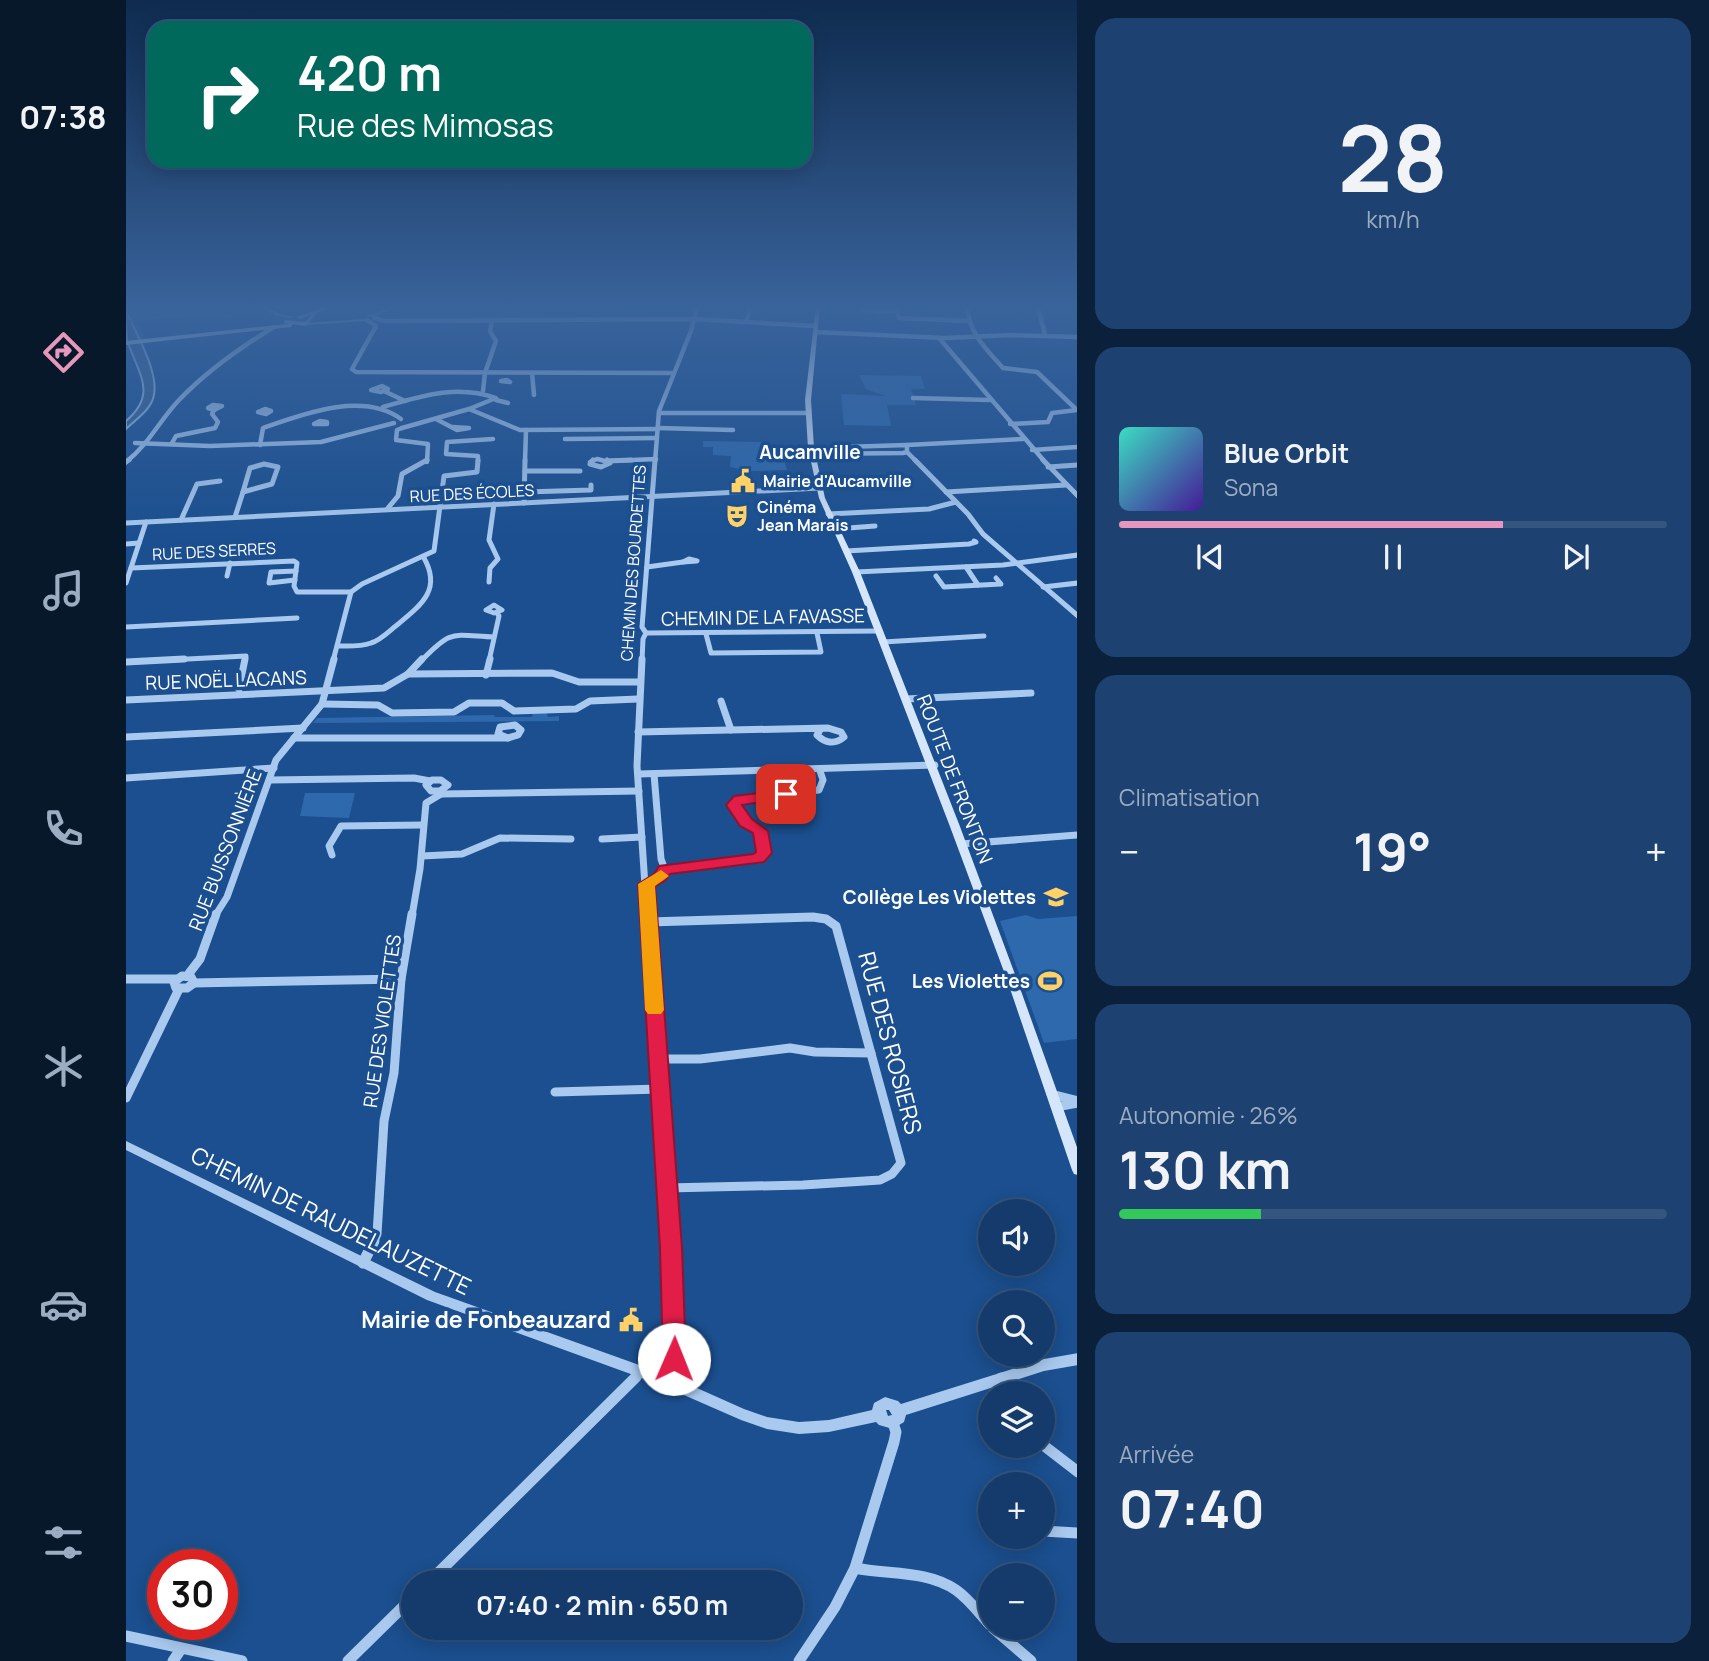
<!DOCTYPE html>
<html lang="fr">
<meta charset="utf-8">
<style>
body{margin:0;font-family:Manrope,sans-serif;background:#1d4271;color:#f1f3f6;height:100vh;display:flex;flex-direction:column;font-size:26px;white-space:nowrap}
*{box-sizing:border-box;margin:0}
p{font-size:23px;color:#9dadc1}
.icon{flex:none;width:38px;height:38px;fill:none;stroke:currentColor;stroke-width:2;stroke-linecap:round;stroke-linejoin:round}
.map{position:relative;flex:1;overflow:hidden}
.details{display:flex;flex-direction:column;gap:18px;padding:18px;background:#0b203b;width:632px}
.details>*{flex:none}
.banner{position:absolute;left:21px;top:21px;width:665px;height:147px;border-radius:21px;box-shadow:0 4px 18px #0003,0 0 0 2px #33557e;background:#00695c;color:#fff;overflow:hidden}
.buttons{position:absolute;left:852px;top:1199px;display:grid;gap:14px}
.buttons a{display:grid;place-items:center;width:77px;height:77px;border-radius:50%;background:#143b6b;box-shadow:0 4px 18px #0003,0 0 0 2px #33557e;font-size:35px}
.speed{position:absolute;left:21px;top:1549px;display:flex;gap:14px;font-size:35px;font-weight:700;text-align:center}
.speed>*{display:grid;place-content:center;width:91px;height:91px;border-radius:50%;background:#143b6b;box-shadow:0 4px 18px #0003,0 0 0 2px #33557e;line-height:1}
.speed .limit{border:10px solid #d22;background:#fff;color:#111}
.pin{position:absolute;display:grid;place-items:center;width:60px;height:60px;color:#fff;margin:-30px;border-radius:14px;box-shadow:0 4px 10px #0006}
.me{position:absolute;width:77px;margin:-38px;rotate:1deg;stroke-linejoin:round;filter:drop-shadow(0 0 5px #0008)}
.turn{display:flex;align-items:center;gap:24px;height:147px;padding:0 35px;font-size:32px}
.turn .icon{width:91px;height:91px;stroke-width:2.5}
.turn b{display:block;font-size:49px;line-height:60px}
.big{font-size:52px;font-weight:700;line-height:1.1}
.details .card{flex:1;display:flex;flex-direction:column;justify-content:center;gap:10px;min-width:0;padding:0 24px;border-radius:21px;background:#1d4271}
.details .dial{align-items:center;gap:0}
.dial b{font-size:91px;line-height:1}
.song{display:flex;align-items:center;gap:21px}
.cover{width:84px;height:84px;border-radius:10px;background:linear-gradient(135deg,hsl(170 70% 55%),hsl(260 70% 35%))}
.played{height:7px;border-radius:4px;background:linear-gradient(90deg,#e797bd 70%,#33557e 70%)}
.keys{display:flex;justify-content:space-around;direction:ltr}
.heat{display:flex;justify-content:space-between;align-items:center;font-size:38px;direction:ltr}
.charge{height:10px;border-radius:5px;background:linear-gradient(90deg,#34c759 26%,#33557e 0)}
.trip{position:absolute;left:275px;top:1570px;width:402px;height:70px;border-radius:35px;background:#143b6b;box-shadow:0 4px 18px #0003,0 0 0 2px #33557e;font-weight:700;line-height:70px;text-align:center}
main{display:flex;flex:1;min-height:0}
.dock{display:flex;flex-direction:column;width:126px;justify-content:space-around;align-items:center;background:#08182b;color:#9dadc1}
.dock .icon{width:49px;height:49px}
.dock .current{color:#e797bd}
.dock b{font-size:32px;color:#f1f3f6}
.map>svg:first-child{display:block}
.green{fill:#2e69ad}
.water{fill:#3c6290;stroke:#9cc4f0;stroke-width:2}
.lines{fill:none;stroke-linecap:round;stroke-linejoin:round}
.minor-far4{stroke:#a9c9ee;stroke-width:4.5}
.minor-far3{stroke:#a9c9ee;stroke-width:5}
.minor-far2{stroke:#a9c9ee;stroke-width:7}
.minor-far1{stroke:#a9c9ee;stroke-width:9}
.minor{stroke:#a9c9ee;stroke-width:11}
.tertiary{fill:#a9c9ee;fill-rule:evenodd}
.secondary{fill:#d6e6fa;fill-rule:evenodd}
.route{fill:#e11d48;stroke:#92132f;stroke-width:2}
.slow{fill:#f59e0b}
.labels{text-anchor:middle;stroke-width:7;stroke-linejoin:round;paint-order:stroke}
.far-poi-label{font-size:16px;font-weight:bold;fill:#fff;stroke:#1b4f8f;text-anchor:start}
.far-street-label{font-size:16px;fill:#fff;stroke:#1b4f8f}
.far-quarter-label{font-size:19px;font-weight:bold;fill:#fff;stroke:#1b4f8f}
.street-label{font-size:19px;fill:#fff;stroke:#1b4f8f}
.poi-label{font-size:19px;font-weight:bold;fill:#fff;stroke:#1b4f8f;text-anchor:end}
.near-street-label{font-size:23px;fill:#fff;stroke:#1b4f8f}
.near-poi-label{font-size:23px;font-weight:bold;fill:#fff;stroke:#1b4f8f;text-anchor:end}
</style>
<main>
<nav class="dock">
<b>07:38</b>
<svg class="icon current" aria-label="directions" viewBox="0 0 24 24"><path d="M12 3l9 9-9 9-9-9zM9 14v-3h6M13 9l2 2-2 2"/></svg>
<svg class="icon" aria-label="music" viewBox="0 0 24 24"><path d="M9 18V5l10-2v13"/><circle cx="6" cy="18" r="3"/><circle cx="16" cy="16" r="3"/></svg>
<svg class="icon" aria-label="phone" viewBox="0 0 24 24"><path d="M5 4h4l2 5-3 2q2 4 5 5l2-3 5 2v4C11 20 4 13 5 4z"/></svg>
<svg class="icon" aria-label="climate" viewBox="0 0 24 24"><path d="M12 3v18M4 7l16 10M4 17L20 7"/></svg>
<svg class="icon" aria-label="car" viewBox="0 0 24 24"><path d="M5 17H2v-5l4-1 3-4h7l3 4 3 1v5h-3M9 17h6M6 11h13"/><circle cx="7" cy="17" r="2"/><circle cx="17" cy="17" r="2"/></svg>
<svg class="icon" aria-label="filters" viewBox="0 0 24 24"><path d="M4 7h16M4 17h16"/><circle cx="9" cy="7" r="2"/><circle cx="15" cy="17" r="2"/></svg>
</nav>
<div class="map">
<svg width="952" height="1661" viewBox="0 0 952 1661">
<rect width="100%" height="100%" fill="#1b4f8f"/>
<!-- green -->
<g class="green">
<polygon points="0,306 87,306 84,307 106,318 83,315 10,321 20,338 13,340"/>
<polygon points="733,375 795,376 799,389 785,389 790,405 761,405 765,426 718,425 715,394 759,396 740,389"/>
<polygon points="577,441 643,442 644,446 673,446 672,451 676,455 657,456 661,470 625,471 604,467 605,456 587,455 587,447 577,447"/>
<polygon points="407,712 421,712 422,717 433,716 433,721 187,723 191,718 368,715 369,717 406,717"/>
<polygon points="179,793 229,793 223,818 174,816"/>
<polygon points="900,915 912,919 951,916 951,1039 918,1043 874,921"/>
</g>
<!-- water -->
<path class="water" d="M0,311c10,23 40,71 24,94 -5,9 -16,16 -24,24v-8c33,-28 11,-49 1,-81 -1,-9 -1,-20 -1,-29z"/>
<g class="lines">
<!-- minor-far4 -->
<g class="minor-far4">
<polyline points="734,306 736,309 754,312 770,310"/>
<polyline points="771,306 773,318 842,321"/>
<path d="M841,306c2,27 18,42 36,62l34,4 40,38 -25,3 -4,9 -38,2"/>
<polyline points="912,306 919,335"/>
<polyline points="248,318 259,321 566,319 689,326"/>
<polyline points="241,320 250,326 226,369 230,372 546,373"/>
<polyline points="620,322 625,306"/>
<polyline points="689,332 819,338 885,335 952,337"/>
<polyline points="813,338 919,462"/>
<polyline points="406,373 408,395"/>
<polygon points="381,380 384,382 375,381"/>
<polygon points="256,386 262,389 255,392 245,390"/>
<polyline points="258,391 279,401"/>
<polyline points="357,391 359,373 370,341 364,331 366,321"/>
<polyline points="787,398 864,400"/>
<polyline points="370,400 382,403"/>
<polygon points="87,405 96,406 88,410 82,408"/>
<path d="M257,407c38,-11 74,-23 113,-9l-27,11 -67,19"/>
<polygon points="139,409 145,411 140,414 132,412"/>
<polyline points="343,409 394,430 532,429"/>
<polyline points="533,413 683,413"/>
<polyline points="310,419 331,430 343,428 326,427"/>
<polygon points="194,421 201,422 201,424 188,424"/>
<polyline points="276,428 271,430 270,440 302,444 301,462"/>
<polyline points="532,428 607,430"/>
<polyline points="439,439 531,438"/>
<polyline points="9,443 84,446 195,442 268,423"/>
<polyline points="46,443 50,436 89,428 92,422 86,414 88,410"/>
<path d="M134,445l3,-17c40,-14 100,-37 138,-9"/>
<polyline points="781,445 897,439"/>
<polyline points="685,448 781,445 781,452 777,453 686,454"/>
<polyline points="906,450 952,447"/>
<polyline points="781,452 791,462"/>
<polyline points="482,461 530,459"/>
<path d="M0,462c23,-18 33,-41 53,-62 27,-28 62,-53 95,-73"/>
<polyline points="352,462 352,456 320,454 321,442 367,439"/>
<polyline points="399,462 400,430"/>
<polyline points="464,462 471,459 483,462"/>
<polyline points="529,462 533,411 565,331 571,306"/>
</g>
<!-- minor-far3 -->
<g class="minor-far3">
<polyline points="467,460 464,464 475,467 484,463 481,460"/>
<polyline points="789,460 842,514 857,534 952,616"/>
<polyline points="917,460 952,496"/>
<polyline points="482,461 505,460"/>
<polyline points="0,462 3,460"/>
<polygon points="138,464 152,467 146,484 117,492 124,468"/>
<polyline points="922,467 952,465"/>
<polyline points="399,471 454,471"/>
<polyline points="399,492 465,490 465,485"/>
<polyline points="820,492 940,485"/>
<polyline points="398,503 399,460"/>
<polyline points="262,508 272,496 276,474 301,460"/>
<polyline points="702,514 803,509 830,502"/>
<polyline points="109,517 117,492"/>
<polyline points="55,520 71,484 94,481"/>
<polyline points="0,523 694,488"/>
<polyline points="709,529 749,526"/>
<polyline points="0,544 13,543"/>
<polyline points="720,551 843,544 850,542 848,541"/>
<polygon points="563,559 571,561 557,562"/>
<polyline points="521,567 557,562"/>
<polyline points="840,567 852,585"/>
<polyline points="5,568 168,561 171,563 168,586 171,592 225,592"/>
<polyline points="730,572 877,565 952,555"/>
<polyline points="101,576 104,563"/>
<polyline points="810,576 818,587 875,584 870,578"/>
<polyline points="169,580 143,583 145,572 170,571"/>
<polyline points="363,582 364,568 372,559 363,540 368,504"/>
<polyline points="0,583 20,522"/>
<polyline points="917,587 952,583"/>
<polygon points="368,605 376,610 368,613 360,610"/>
<polyline points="0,627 171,618"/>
<polyline points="520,633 753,631"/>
<polyline points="580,634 585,653 695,652 691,633"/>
<polyline points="757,642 858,636"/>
<path d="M212,646c11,0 22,1 33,-3 10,-3 18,-12 26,-18 24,-20 45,-35 27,-67"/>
<polyline points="23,661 120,656 119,661"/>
<polyline points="207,661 225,592 236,584 308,551 318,476 351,472 352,460"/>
<path d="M295,661c31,-32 30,-26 73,-24"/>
<polyline points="363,661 373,616 371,613"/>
<polyline points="516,661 517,639 520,633 516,627 529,460"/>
</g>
<!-- minor-far2 -->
<g class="minor-far2">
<polyline points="516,659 511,766 521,916"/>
<polyline points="0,662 58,659"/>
<polyline points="282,674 426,673 453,682 513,682"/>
<polyline points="360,675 364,659"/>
<polyline points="113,689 119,659"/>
<polyline points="780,699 905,693"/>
<polyline points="0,700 258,688 282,674 296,659"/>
<polyline points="595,701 605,730"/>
<polyline points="196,704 252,705 266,713 328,712 343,703 376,703 388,711 450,709 464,701 512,699"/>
<polygon points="389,725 395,730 392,735 382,738 372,734 374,727"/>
<path d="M512,732l190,-4 13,4 3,5c-9,8 -19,6 -27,-2l3,-5"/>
<polyline points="0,737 177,728"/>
<polyline points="168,738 382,738"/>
<polyline points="513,774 809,765"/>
<polyline points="0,778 148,768"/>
<polyline points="144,780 288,778 304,781"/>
<polygon points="306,780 315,780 322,785 314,791 305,791 300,785"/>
<polyline points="315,794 513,791"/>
<polyline points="476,839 516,837"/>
<polyline points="835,844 952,835"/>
<polyline points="206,855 203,846 215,826 297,825"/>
<polyline points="296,856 336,854 374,838 445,839"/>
<polyline points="539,870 632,858 638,853 634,831 620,823 608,805 614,799 693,790 697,780 694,771"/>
<polyline points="520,884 533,878 539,870 535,859 528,774"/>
<polyline points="89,916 101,897 150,760 196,704 208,659"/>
<polyline points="286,916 294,869 300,803 315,794 314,791"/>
</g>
<!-- minor-far1 -->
<g class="minor-far1">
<polyline points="521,914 543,1243"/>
<polyline points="523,922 687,917 700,919 710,926 775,1163 766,1174 754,1180 677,1185 541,1188"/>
<polygon points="56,976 65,977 68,983 61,988 50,988 48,982"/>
<polyline points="61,976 74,959 90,914"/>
<polyline points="0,979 50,979"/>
<polyline points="68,983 275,979"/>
<polyline points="532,1059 574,1059 664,1048 689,1052 745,1053"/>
<polyline points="429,1092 534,1089"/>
<polyline points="925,1094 952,1101"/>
<polyline points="0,1098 53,989"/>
<polyline points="930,1107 952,1103"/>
<polyline points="247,1243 251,1234 258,1121 268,1073 275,979 286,914"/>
</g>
<!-- minor -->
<g class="minor">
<polyline points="237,1263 248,1241"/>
<polyline points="875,1378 883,1393"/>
<polyline points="539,1380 550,1350 543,1241"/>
<polyline points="917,1445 952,1472"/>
<polyline points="917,1531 952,1533"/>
<path d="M729,1568c33,7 72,2 101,22 13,9 23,23 34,35"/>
<polyline points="303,1582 510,1377 513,1371"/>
<polyline points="867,1628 905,1661"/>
<polyline points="0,1636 116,1661"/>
<polyline points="47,1661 55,1649"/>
<polyline points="222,1661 287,1597"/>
<polyline points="673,1661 709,1607 729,1568 768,1442 770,1432 767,1423"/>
</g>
<!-- tertiary -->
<g class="tertiary">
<path d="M132,306h5l20,9 14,2c-14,3 -27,-4 -39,-11z"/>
<polygon points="271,306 276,306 244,317 240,316"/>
<polygon points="239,319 241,320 241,321 180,325 178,324 180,323"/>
<path d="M0,1141l309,151 235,84 74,33 23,8 32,5 30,-2 43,-10 2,-7 11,-6 13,4 3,3 143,-45 34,-6v12l-34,6 -138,44 -2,7 -11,7 -14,-4 -3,-3 -47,10 -30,2 -32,-5 -26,-9 -80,-35 -234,-85 -301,-150zM760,1410h3l3,5 -4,1z"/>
</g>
<!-- secondary -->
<g class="secondary">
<polygon points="202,306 208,306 191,313 180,326 167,324 165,327 0,345 0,341 162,324 158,323 158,321 160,320 179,322 185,315 174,319 171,317 172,316"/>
<polygon points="690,306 694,306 685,400 688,448 699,498 734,572 833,824 890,977 952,1150 952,1175 948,1174 946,1170 880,977 823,824 726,572 693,498 682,448 679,400"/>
</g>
</g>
<!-- sky -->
<linearGradient id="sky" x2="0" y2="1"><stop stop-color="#0f2b4f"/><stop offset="0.57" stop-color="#39639b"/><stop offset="1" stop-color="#39639b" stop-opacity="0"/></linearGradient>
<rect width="952" height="538" fill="url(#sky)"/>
<!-- route -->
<polygon class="route" points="660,790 665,791 668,794 665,797 616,805 626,819 642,831 646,853 638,862 544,874 539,881 529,886 556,1248 560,1359 557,1366 548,1369 540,1366 537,1359 534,1248 512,884 528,874 533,866 627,854 630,852 627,833 614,826 600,805 608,796"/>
<!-- slow -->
<polygon class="slow" points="535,870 543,876 529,886 538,1010 535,1014 522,1014 519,1010 512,884"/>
<!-- icons -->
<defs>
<g id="civic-bare" transform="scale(1.89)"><path d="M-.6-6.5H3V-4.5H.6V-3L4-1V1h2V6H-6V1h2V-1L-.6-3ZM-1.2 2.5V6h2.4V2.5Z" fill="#ffd166" stroke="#1b4f8f" stroke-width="2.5" paint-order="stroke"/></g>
<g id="theatre-bare" transform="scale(1.89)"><path d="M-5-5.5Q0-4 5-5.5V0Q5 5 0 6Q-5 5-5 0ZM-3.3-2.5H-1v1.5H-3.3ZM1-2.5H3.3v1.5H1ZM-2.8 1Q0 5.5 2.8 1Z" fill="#ffd166" stroke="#1b4f8f" stroke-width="2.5" paint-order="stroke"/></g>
<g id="school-bare" transform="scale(1.89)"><path d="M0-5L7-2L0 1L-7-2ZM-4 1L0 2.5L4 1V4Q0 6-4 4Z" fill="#ffd166" stroke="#1b4f8f" stroke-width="2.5" paint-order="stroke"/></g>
<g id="stadium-bare" transform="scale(1.89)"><path d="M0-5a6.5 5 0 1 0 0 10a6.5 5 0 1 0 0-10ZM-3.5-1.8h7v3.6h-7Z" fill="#ffd166" stroke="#1b4f8f" stroke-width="2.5" paint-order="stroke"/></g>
</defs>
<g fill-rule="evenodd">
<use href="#civic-bare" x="617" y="481"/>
<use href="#theatre-bare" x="611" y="516"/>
<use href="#school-bare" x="930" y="897"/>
<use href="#stadium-bare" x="924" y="981"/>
<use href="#civic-bare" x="505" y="1320"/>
</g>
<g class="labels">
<!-- far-poi labels -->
<g class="far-poi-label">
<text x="637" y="487">Mairie d'Aucamville</text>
<text x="631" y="513">Cinéma<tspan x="631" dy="18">Jean Marais</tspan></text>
</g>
<!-- far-street labels -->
<g class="far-street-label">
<text transform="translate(346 493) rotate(-3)" y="6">RUE DES ÉCOLES</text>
<text transform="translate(88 551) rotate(-3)" y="6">RUE DES SERRES</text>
<text transform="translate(507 563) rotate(-86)" y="6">CHEMIN DES BOURDETTES</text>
</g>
<!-- far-quarter labels -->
<g class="far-quarter-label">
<text x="684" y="459">Aucamville</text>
</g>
<!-- street labels -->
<g class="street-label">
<text transform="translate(637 617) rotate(-1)" y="7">CHEMIN DE LA FAVASSE</text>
<text transform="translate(100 680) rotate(-2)" y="7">RUE NOËL LACANS</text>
<text transform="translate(829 779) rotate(69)" y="7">ROUTE DE FRONTON</text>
<text transform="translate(99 850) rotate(-69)" y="7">RUE BUISSONNIÈRE</text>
<text transform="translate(256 1021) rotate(-82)" y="7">RUE DES VIOLETTES</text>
</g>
<!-- poi labels -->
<g class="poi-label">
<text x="910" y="904">Collège Les Violettes</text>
<text x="904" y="988">Les Violettes</text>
</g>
<!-- near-street labels -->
<g class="near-street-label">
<text transform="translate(764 1043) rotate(75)" y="8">RUE DES ROSIERS</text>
<text transform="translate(205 1221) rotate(26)" y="8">CHEMIN DE RAUDELAUZETTE</text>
</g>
<!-- near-poi labels -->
<g class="near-poi-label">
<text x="485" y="1328">Mairie de Fonbeauzard</text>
</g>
</g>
</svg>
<div class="buttons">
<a><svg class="icon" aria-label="sound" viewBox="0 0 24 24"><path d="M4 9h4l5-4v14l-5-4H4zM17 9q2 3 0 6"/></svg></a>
<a><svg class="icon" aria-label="search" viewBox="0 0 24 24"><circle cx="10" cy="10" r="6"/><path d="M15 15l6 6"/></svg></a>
<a><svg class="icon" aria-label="layers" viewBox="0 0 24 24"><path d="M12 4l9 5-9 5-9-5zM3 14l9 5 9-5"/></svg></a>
<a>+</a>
<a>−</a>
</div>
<div class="speed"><div class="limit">30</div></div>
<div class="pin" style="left:660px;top:794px;background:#d93025"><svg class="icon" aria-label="arrive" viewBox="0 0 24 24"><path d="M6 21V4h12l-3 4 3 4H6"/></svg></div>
<svg class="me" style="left:548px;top:1359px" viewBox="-20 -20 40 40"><circle r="19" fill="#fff"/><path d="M0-13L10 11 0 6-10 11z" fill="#e11d48"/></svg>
<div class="trip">07:40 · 2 min · 650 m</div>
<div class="banner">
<div class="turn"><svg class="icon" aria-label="right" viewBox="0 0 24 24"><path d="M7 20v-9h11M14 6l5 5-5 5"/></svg><div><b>420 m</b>Rue des Mimosas</div></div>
</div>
</div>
<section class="details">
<div class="card dial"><b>28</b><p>km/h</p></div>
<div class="card">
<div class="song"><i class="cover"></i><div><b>Blue Orbit</b><p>Sona</p></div></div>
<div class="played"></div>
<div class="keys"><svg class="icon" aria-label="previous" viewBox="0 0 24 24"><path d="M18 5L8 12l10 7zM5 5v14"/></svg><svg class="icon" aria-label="pause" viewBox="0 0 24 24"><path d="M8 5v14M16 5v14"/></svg><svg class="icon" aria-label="next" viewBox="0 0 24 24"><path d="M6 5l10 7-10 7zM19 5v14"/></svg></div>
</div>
<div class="card"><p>Climatisation</p>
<div class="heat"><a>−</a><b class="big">19°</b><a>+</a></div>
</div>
<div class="card"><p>Autonomie · 26%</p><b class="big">130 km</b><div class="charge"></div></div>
<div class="card"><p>Arrivée</p><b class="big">07:40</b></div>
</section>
</main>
